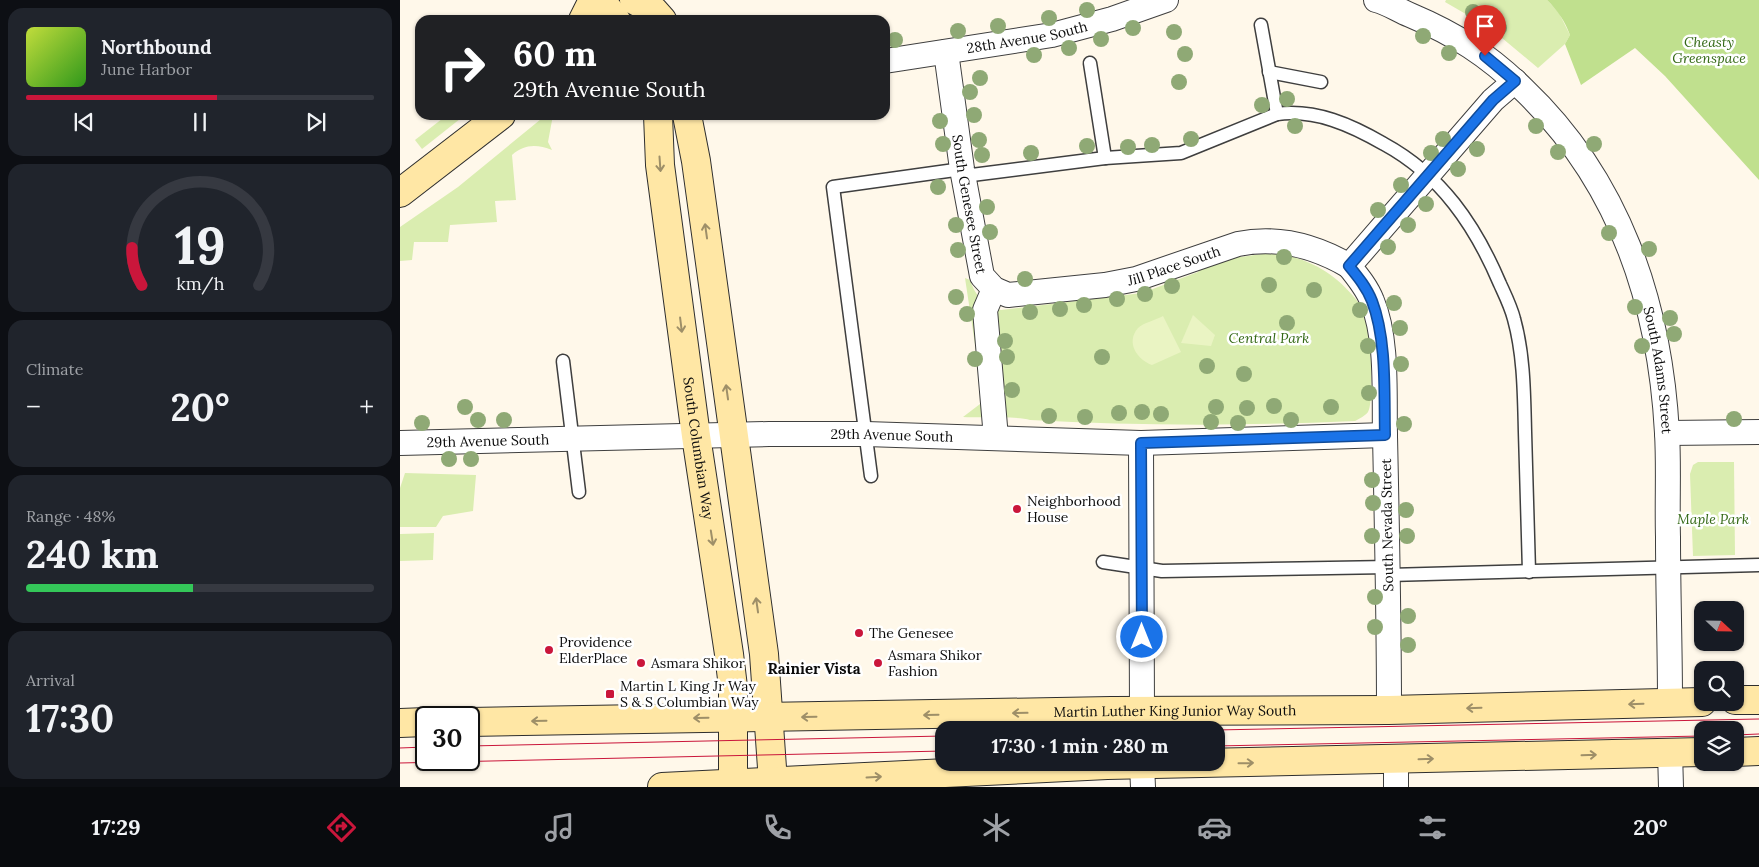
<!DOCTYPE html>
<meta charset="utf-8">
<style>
body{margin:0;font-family:Lora,serif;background:#20242c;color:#f1f3f6;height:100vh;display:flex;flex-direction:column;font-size:19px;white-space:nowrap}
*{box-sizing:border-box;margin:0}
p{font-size:16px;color:#9ea1a6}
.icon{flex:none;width:28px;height:28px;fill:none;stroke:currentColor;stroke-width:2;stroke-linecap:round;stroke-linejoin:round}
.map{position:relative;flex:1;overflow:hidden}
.side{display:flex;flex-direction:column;gap:8px;padding:8px;background:#0d0f14;width:400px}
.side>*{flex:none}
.hud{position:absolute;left:15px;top:15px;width:475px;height:105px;border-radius:15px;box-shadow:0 1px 4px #0004;background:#202124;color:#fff;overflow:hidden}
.needle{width:32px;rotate:112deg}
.buttons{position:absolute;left:1294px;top:601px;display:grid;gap:10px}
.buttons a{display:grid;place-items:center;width:50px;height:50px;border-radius:10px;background:#171b24;box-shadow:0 1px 4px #0004;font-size:25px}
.speed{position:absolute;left:15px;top:706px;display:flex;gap:10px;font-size:25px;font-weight:700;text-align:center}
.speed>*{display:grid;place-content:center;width:65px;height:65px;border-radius:50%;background:#171b24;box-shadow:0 1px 4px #0004;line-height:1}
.speed .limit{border:2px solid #111;border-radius:8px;background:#fff;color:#111}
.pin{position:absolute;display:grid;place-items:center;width:42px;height:42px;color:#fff;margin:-51px -21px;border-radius:50% 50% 50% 0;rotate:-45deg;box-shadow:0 0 5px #0007}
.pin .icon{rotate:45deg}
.me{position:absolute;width:55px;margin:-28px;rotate:0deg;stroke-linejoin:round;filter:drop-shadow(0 0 4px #0008)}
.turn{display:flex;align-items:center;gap:18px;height:105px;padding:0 15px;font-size:22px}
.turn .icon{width:65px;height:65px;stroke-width:2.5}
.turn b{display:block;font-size:35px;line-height:42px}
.big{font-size:38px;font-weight:700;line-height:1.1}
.side .card{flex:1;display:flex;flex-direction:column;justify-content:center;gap:8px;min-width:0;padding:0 18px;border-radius:15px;background:#20242c}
.side .dial{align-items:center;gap:0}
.dial svg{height:130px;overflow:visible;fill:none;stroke:#363941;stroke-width:7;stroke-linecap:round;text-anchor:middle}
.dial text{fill:#f1f3f6;stroke:none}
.song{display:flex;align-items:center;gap:15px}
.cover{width:60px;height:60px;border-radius:8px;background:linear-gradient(135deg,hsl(70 70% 55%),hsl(110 70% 35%))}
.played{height:5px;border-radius:2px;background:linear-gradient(90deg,#ca163b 55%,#363941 55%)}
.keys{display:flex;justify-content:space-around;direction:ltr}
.heat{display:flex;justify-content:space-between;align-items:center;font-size:28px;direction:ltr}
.charge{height:8px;border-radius:4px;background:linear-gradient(90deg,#34c759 48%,#363941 0)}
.trip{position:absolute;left:535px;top:721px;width:290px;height:50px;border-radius:15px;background:#171b24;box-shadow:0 1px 4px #0004;font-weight:700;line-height:50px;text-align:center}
.tab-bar{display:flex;height:80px;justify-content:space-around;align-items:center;background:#090b0e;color:#9ea1a6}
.tab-bar .icon{width:35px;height:35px}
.tab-bar .current{color:#ca163b}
.tab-bar b{font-size:22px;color:#f1f3f6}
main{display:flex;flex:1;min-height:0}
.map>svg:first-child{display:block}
.green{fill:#daedb0}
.forest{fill:#c0e08e}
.pitch{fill:#eaf4c3}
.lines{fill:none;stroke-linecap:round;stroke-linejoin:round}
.lane-casing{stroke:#3f3f3f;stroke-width:15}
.street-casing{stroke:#3f3f3f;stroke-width:26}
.secondary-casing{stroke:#2e2e2e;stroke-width:30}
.lane{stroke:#fff;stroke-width:12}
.street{stroke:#fff;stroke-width:24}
.secondary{stroke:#ffe7a5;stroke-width:28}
.tram{stroke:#ca163b;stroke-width:1}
.tree{fill:#8fa975}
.oneway{stroke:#9e8f68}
.route-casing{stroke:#114b97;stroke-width:12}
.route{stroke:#1a73e8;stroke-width:9}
.poi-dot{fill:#ca163b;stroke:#fff;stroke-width:2}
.labels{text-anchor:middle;stroke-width:5;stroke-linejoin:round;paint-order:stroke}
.street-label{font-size:14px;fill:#0c0c0c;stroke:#fff}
.park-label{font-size:14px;font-style:italic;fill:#346916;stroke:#fff}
.poi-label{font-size:14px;fill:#0c0c0c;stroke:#fff;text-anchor:start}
.neighbourhood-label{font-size:15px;font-weight:bold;fill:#0c0c0c;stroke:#fff}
</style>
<main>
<section class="side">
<div class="card">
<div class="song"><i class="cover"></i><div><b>Northbound</b><p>June Harbor</p></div></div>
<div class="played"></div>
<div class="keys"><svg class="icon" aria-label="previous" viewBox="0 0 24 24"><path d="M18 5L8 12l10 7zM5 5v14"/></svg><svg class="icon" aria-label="pause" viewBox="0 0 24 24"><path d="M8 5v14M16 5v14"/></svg><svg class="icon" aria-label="next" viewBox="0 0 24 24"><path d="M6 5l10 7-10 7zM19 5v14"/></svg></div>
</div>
<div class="card dial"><svg viewBox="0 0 100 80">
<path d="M14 69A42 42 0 1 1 86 69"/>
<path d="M14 69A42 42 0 0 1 8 46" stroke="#ca163b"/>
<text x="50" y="56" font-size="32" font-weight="700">19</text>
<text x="50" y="72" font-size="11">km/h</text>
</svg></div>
<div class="card"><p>Climate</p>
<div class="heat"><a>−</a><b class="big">20°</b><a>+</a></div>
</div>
<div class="card"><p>Range · 48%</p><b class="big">240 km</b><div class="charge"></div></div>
<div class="card"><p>Arrival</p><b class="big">17:30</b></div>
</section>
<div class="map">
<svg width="1359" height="787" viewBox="0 0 1359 787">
<rect width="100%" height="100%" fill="#fff8ea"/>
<!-- green -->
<g class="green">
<polygon points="1046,0 1147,0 1159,13 1170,35 1165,44 1138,68 1090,28 1045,2"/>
<polygon points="47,115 65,115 22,149 15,140"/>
<path d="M146,115h7l-5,27 4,8c-15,-6 -28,-6 -40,5l4,45 -21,1 2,21 -47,3 -2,17h-34l-2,18 -12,1v-34l58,-40z"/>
<path d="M876,252c34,9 54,17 78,45 7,7 11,18 13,27 4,14 7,78 1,88 -3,4 -9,7 -13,9 -109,5 -217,5 -325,-1 -13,-4 -51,-2 -67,-3l17,-13 2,-13 -17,-113 5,2c6,17 14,25 31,30l141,-17 56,-21 6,-7 30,-12 7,4z"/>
<polygon points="1298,462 1334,462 1335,555 1293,556 1290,474 1293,465"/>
<polygon points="5,473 76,475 73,511 43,516 36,527 0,527 0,488"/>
<polygon points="34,533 33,560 0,561 0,534"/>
</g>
<!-- forest -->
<path class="forest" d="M1147,0h212v180l-94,-104 -30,-28 -54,37 -16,-41 5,-9c-5,-14 -12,-24 -23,-35z"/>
<!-- pitch -->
<g class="pitch">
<polygon points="793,315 815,335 811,346 781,343"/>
<path d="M763,316l18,36 -29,13c-14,-5 -27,-22 -14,-37 5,-5 18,-8 25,-12z"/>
</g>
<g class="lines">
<!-- lane casing -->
<g class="lane-casing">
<g id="lane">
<polyline points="861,25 877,114"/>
<polyline points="690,63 705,158"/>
<polyline points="869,72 921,82"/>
<path d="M564,176l141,-18 76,-5 96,-39c39,-5 74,11 107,30 57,31 91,81 116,140 5,11 11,23 14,35 10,36 10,75 11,113 1,46 3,93 4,140"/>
<polyline points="163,361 179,492"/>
<polyline points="471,476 433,187 562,169"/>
<polyline points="703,562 762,571 989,567"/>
<polyline points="989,575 1359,565"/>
</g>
</g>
<!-- street casing -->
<g class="street-casing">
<g id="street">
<path id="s1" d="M976,0c12,3 22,10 34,15 45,19 78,40 113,74 96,91 137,214 144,344 2,34 0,69 1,104 0,55 2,110 2,166"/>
<path id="s2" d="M546,52l16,117 20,107 12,13 14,6 97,-10 31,-6 102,-35c40,-8 77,2 111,22"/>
<path id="s3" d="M485,61l167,-26 60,-16 54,-19"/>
<polyline points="594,289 585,310 596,438"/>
<polyline points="1267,433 1359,432"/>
<path id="s4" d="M0,443l369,-9h97l275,9 244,-8"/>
<polyline points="741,443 742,711"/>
<path d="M989,710c0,-91 -2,-182 -4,-274 -1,-41 3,-97 -13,-135 -5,-13 -14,-24 -23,-35l144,-166 22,-19"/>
<polyline points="1270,752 1271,787"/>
<polyline points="742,765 743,787"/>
<polyline points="996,787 996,760"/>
</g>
</g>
<!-- secondary casing -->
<g class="secondary-casing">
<g id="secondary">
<polyline points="201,0 216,20"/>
<polyline points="234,0 254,11 262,20"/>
<polyline points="183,20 193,0"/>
<path id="s5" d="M258,115l2,50 36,271 33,218 4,33v96"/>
<polyline points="287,115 296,161 364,654 373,782"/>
<polyline points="0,193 101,115"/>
<polyline points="1335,700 1359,700"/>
<path id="s6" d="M69,722l642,-11 278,-1 313,-8"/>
<polyline points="0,723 26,722"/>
<polyline points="1335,752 1359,751"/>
<polyline points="262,787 707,765 1302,752"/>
</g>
</g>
<!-- lane -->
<use href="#lane" class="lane"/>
<!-- street -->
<use href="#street" class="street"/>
<!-- secondary -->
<use href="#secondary" class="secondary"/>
<!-- tram -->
<g class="tram">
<polyline points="816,730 1359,719"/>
<polyline points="1335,735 1359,734"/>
<polyline points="69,746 544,736"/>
<polyline points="816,746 1302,736"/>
<polyline points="0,748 26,747"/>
<polyline points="0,763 544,751"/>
</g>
</g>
<!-- trees -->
<g class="tree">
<circle cx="687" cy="10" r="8"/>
<circle cx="1073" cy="12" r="8"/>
<circle cx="649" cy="18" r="8"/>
<circle cx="598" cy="26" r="8"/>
<circle cx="733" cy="28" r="8"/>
<circle cx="1099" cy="28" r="8"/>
<circle cx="558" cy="31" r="8"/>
<circle cx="774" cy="32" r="8"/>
<circle cx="1023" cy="36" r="8"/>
<circle cx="701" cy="39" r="8"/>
<circle cx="495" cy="40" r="8"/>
<circle cx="669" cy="48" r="8"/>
<circle cx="1049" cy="53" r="8"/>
<circle cx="785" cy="54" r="8"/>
<circle cx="634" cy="55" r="8"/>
<circle cx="580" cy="78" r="8"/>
<circle cx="779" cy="82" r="8"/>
<circle cx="570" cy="92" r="8"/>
<circle cx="887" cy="99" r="8"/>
<circle cx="862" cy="105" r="8"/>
<circle cx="574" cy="115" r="8"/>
<circle cx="540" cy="121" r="8"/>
<circle cx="895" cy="126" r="8"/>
<circle cx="1136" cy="126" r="8"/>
<circle cx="791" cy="139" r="8"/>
<circle cx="1043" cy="139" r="8"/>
<circle cx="579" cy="140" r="8"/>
<circle cx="543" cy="144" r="8"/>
<circle cx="1194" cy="144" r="8"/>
<circle cx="752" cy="145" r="8"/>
<circle cx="687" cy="146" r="8"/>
<circle cx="728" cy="147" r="8"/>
<circle cx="1077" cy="149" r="8"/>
<circle cx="1158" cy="152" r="8"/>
<circle cx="631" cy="153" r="8"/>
<circle cx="1031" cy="153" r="8"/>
<circle cx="582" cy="155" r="8"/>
<circle cx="1058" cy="169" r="8"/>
<circle cx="1001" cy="185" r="8"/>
<circle cx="538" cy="187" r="8"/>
<circle cx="1026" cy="204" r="8"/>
<circle cx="587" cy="207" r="8"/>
<circle cx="978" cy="210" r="8"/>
<circle cx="556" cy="225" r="8"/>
<circle cx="1008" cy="225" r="8"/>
<circle cx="590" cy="232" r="8"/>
<circle cx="1209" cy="233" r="8"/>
<circle cx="988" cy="247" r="8"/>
<circle cx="1249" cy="249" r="8"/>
<circle cx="558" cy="250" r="8"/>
<circle cx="884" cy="257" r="8"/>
<circle cx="625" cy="279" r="8"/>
<circle cx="869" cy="285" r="8"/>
<circle cx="772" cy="286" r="8"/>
<circle cx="914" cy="290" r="8"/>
<circle cx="745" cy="294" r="8"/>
<circle cx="556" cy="297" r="8"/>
<circle cx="717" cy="299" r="8"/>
<circle cx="994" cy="303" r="8"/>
<circle cx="684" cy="305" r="8"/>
<circle cx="1235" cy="307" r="8"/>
<circle cx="660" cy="309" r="8"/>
<circle cx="960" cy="310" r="8"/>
<circle cx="630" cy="312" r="8"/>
<circle cx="567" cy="314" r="8"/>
<circle cx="1270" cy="318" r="8"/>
<circle cx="887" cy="323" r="8"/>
<circle cx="1000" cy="328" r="8"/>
<circle cx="1274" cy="334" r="8"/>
<circle cx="605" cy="341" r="8"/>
<circle cx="968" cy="346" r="8"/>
<circle cx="1242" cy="346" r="8"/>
<circle cx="607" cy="357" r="8"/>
<circle cx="702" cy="357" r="8"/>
<circle cx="575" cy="359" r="8"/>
<circle cx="1001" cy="364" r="8"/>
<circle cx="807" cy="366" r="8"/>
<circle cx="844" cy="374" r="8"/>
<circle cx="612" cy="390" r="8"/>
<circle cx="969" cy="393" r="8"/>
<circle cx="874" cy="406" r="8"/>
<circle cx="65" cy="407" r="8"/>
<circle cx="816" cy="407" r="8"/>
<circle cx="931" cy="407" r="8"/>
<circle cx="847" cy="408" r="8"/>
<circle cx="742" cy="412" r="8"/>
<circle cx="719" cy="413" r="8"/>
<circle cx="761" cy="414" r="8"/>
<circle cx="649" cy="416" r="8"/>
<circle cx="685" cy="417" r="8"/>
<circle cx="1334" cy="419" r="8"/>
<circle cx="78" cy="420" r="8"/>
<circle cx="104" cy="420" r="8"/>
<circle cx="891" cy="420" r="8"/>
<circle cx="811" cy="422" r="8"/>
<circle cx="22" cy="423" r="8"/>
<circle cx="838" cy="423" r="8"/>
<circle cx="1004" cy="424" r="8"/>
<circle cx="49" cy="459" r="8"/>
<circle cx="71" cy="459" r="8"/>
<circle cx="972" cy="480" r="8"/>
<circle cx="973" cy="503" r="8"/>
<circle cx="1006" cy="510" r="8"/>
<circle cx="972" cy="536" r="8"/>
<circle cx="1007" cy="536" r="8"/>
<circle cx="975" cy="597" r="8"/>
<circle cx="1008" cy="616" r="8"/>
<circle cx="975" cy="627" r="8"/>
<circle cx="1008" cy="645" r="8"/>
</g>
<!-- one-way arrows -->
<defs><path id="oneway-shaft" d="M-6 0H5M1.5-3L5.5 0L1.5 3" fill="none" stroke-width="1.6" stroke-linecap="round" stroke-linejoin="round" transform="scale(1.25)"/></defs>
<g class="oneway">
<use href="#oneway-shaft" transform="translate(260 164) rotate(86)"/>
<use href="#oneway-shaft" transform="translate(306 231) rotate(-98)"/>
<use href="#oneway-shaft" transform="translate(281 325) rotate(83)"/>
<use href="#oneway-shaft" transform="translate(327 392) rotate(-98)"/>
<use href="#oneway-shaft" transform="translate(312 538) rotate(81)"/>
<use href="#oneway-shaft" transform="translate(357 605) rotate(-98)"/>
<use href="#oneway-shaft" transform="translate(1236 704) rotate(178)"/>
<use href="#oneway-shaft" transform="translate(1074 708) rotate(178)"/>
<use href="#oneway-shaft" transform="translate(620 713) rotate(179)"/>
<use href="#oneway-shaft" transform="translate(531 715) rotate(179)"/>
<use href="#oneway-shaft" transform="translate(409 717) rotate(179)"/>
<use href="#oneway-shaft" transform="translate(301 718) rotate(179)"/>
<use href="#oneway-shaft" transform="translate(139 721) rotate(179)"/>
<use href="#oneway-shaft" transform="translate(1189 755) rotate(-2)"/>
<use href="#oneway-shaft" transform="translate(1026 759) rotate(-2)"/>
<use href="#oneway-shaft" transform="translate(846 763) rotate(-1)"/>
<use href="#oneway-shaft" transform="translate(474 777) rotate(-3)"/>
</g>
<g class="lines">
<!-- route casing -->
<g class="route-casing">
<path id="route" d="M742,637l-1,-194 244,-8c-1,-41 2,-95 -13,-134 -5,-13 -14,-24 -23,-35l144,-166 22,-19 -30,-25"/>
</g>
<!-- route -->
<use href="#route" class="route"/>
</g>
<!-- markers -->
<g class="poi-dot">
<circle cx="617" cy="509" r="5"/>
<circle cx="459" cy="633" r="5"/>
<circle cx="149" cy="650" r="5"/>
<circle cx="241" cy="663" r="5"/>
<circle cx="478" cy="663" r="5"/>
<rect x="205" y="689" width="10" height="10" rx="2.5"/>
</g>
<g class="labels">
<!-- street labels -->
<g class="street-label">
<text dy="5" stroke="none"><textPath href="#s3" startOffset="144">28th Avenue South</textPath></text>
<text dy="5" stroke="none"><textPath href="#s2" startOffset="154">South Genesee Street</textPath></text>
<text dy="5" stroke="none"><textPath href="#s2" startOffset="429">Jill Place South</textPath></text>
<text dy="5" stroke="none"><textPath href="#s1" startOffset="492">South Adams Street</textPath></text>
<text dy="5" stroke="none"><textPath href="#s4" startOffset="492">29th Avenue South</textPath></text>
<text dy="5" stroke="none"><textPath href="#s4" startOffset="88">29th Avenue South</textPath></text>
<text dy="5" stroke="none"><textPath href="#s5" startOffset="336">South Columbian Way</textPath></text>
<text transform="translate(987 525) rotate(-91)" y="5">South Nevada Street</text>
<text dy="5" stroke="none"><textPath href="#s6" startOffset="706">Martin Luther King Junior Way South</textPath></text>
</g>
<!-- park labels -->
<g class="park-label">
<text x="1309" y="47">Cheasty<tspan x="1309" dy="16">Greenspace</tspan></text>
<text x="869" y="343">Central Park</text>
<text x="1313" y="524">Maple Park</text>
</g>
<!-- poi labels -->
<g class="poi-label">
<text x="627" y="506">Neighborhood<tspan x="627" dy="16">House</tspan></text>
<text x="469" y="638">The Genesee</text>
<text x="159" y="647">Providence<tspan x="159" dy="16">ElderPlace</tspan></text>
<text x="488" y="660">Asmara Shikor<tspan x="488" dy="16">Fashion</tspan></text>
<text x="251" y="668">Asmara Shikor</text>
<text x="220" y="691">Martin L King Jr Way<tspan x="220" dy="16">S &amp; S Columbian Way</tspan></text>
</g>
<!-- neighbourhood labels -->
<g class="neighbourhood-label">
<text x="414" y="674">Rainier Vista</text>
</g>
</g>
</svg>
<div class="buttons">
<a><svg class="needle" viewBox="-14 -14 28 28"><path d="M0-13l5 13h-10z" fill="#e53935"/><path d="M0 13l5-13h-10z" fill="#9ea1a6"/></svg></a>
<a><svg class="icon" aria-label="search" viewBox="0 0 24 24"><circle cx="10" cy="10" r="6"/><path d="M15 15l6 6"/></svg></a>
<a><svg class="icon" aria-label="layers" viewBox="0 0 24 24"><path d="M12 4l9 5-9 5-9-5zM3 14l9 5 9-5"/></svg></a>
</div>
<div class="speed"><div class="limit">30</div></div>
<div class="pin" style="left:1085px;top:56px;background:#d93025"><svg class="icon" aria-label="arrive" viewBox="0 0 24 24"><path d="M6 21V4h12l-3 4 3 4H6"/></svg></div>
<svg class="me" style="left:742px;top:637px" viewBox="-20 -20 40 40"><circle r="17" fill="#1a73e8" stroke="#fff" stroke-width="3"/><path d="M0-11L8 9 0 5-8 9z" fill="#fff"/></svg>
<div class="trip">17:30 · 1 min · 280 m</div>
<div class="hud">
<div class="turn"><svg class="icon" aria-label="right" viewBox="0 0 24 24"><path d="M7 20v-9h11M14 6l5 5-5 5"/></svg><div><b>60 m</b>29th Avenue South</div></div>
</div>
</div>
</main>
<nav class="tab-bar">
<b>17:29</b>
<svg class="icon current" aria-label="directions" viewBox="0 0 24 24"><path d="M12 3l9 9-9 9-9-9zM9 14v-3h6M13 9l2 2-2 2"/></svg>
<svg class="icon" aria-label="music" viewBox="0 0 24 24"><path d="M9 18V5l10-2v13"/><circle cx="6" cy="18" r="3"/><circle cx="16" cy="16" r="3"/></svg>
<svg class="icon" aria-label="phone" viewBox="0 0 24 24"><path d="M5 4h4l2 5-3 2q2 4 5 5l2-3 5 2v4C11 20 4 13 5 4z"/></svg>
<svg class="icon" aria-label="climate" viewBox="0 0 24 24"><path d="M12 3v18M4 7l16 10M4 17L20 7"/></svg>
<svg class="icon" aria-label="car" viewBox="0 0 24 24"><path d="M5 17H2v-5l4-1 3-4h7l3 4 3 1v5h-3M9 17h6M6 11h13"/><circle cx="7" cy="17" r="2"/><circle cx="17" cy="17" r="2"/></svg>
<svg class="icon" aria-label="filters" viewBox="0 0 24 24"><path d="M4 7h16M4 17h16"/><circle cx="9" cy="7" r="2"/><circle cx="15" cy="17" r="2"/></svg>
<b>20°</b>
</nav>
